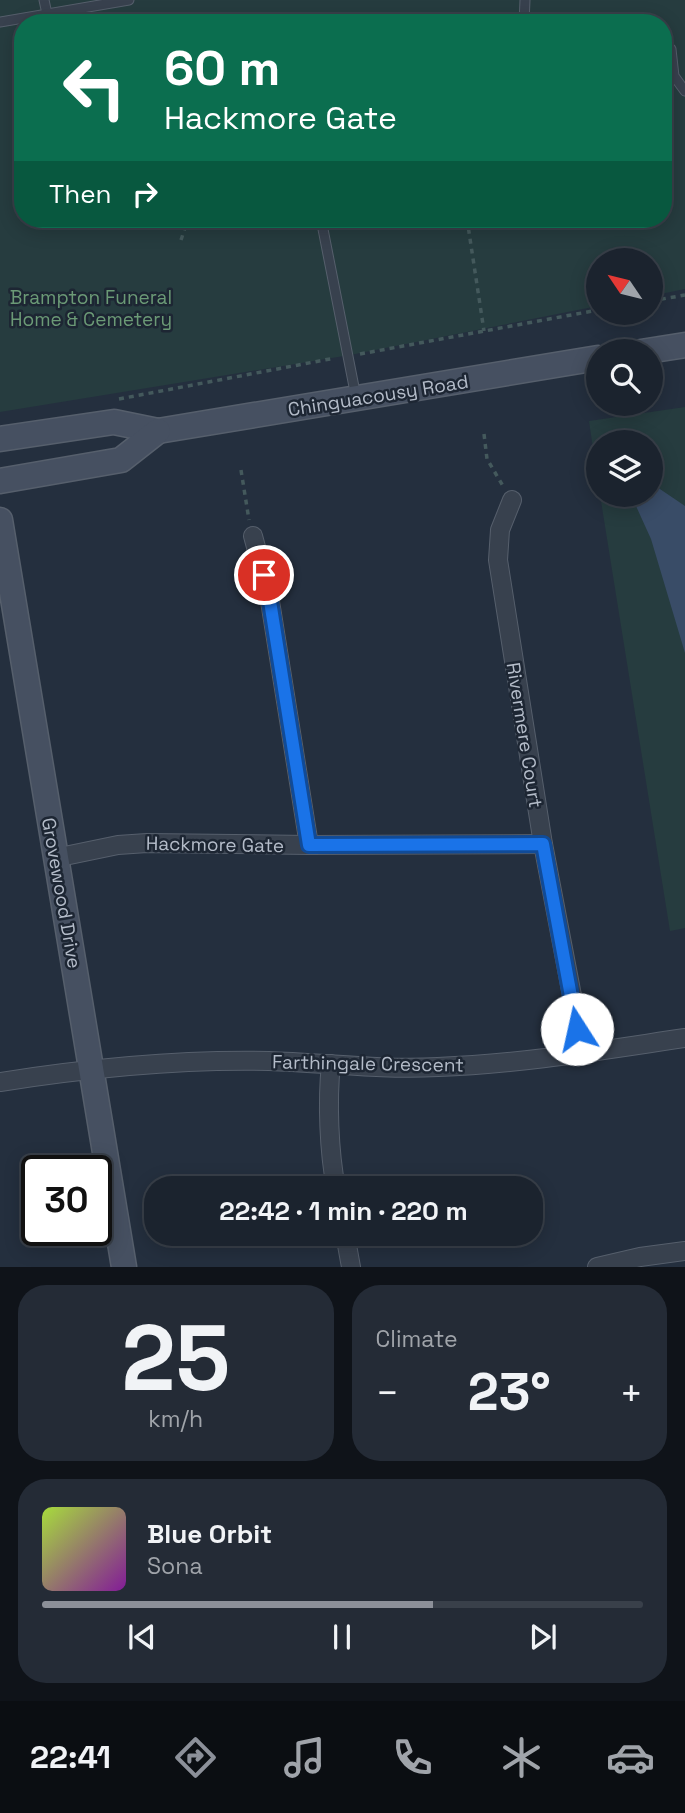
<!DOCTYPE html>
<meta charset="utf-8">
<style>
body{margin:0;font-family:"Space Grotesk",sans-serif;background:#242b36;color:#f1f3f6;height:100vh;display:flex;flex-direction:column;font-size:26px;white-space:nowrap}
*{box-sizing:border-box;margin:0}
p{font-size:23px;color:#a0a4aa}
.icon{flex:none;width:38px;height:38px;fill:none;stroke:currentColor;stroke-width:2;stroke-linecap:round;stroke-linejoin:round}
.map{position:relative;height:1267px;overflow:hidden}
.details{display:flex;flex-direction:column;gap:18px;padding:18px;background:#0f1319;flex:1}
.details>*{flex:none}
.hud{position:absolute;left:14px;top:14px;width:658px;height:214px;border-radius:28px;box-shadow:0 4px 18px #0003,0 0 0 2px #39404a;background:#0b6e4f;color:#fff;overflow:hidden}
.needle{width:46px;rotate:305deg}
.controls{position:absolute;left:586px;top:248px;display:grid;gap:14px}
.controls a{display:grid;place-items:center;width:77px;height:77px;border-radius:50%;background:#1b232e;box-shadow:0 4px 18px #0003,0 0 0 2px #39404a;font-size:35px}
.speed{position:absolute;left:21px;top:1155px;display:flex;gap:14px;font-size:35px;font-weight:700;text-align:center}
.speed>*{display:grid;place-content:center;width:91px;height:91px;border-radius:50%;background:#1b232e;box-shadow:0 4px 18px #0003,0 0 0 2px #39404a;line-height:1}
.speed .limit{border:4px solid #111;border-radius:10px;background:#fff;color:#111}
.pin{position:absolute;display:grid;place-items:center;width:60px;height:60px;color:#fff;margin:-30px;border:4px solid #fff;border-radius:50%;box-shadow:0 2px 7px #0007}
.me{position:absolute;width:77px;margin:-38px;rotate:350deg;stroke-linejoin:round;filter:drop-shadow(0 0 5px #0008)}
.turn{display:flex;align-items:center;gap:24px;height:147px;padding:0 35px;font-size:32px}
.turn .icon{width:91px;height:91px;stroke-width:2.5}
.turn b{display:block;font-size:49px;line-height:60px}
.then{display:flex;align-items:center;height:66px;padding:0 35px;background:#0003;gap:14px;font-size:26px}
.big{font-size:52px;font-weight:600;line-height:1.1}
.details .card{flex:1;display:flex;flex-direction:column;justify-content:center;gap:10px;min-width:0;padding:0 24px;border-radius:28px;background:#242b36}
.details .dial{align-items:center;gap:0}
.dial b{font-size:91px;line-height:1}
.song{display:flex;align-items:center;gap:21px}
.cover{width:84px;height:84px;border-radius:10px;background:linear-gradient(135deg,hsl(80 70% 55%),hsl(290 70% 35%))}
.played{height:7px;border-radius:4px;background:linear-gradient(90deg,#8c9099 65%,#39404a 65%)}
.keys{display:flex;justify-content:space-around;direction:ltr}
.heat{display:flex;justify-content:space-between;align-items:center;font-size:38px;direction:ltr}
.details .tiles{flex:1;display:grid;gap:18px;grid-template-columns:1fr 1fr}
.card:last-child{grid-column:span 2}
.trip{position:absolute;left:144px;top:1176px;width:399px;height:70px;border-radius:28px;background:#1b232e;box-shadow:0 4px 18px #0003,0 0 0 2px #39404a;font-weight:600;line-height:70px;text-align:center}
.menu{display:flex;height:112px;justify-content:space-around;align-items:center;background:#0b0e12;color:#a0a4aa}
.menu .icon{width:49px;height:49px}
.menu .current{color:#8c9099}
.menu b{font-size:32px;color:#f1f3f6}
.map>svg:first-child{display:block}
.green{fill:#263c3f;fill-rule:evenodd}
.water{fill:#394c67}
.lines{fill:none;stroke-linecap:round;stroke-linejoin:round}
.lane-casing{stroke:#565f6c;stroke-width:11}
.street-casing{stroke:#565f6c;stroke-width:20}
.secondary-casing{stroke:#565f6c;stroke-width:27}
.path{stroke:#44595c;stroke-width:3.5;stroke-dasharray:5 5;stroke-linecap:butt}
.lane{stroke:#38414e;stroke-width:9}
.street{stroke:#38414e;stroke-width:18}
.secondary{stroke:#465061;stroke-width:24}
.route-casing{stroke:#114b97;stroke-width:18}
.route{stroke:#1a73e8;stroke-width:12}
.labels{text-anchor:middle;stroke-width:5;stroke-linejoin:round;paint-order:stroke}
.park-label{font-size:19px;fill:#6b9a76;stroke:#1d2633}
.street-label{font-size:19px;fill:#b4bcc9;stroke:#1d2633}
</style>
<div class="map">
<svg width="685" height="1267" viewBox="0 0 685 1267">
<rect width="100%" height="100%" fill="#242f3e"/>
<!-- green -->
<g class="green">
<path d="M0,0h685v289l-34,7v-35h-53v45l-248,49 -350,57zM23,23h640v196h-640z"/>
<polygon points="685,407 685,928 670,931 600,495 651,495 651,443 598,443 598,483 589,421"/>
</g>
<!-- water -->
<polygon class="water" points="651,483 685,506 685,653 651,539 631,495 651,495"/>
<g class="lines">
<!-- lane casing -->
<g class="lane-casing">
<g id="lane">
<polyline points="44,0 49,23"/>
<polyline points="0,22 129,0"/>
<polyline points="524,23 525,0"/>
<polyline points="663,51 671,49 674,76 685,91"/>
<polyline points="321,219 356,397"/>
</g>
</g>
<!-- street casing -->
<g class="street-casing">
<g id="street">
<polyline points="512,500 500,530 498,560 543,844 583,1053"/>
<polyline points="253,536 269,595 309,845"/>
<polyline points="55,858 118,845 147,843 309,845 543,844"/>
<path d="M331,1064c-4,37 -2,88 5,124"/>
<path d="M0,1082c89,-14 179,-23 269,-21 56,2 113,9 169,6 83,-3 165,-17 247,-29"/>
<polyline points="345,1234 351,1267"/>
<polyline points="597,1267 640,1257 685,1251"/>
</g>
</g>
<!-- secondary casing -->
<g class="secondary-casing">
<g id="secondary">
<polyline points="641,352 685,345"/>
<polyline points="0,439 114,422 158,431 598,358"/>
<polyline points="0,481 121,460 158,431"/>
<polyline points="0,520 124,1267"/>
</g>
</g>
<!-- path -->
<g class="path">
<polyline points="467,219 484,331"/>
<polyline points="181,240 188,219"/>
<polyline points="651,301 685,295"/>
<polyline points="360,354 598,310"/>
<polyline points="119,399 335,358"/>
<polyline points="484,434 487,459 503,486"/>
<polyline points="241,470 249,520"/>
</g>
<!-- lane -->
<use href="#lane" class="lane"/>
<!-- street -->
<use href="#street" class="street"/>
<!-- secondary -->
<use href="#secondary" class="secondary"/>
</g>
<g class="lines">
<!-- route casing -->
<g class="route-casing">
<polyline id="route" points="264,575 269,595 309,845 543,844 577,1029"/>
</g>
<!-- route -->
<use href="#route" class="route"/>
</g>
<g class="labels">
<!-- park labels -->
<g class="park-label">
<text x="91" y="304">Brampton Funeral<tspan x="91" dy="22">Home &amp; Cemetery</tspan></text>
</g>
<!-- street labels -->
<g class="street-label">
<text transform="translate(378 395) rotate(-9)" y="7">Chinguacousy Road</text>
<text transform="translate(525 735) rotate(81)" y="7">Rivermere Court</text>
<text transform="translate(215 844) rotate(1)" y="7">Hackmore Gate</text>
<text transform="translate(62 893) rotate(80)" y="7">Grovewood Drive</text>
<text transform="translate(368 1063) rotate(1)" y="7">Farthingale Crescent</text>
</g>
</g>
</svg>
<div class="controls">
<a><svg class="needle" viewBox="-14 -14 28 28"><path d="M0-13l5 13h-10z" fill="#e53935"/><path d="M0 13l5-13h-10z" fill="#a0a4aa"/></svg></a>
<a><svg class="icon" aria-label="search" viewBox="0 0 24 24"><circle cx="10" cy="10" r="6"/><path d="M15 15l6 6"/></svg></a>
<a><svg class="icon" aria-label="layers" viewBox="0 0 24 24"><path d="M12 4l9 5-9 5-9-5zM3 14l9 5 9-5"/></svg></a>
</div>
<div class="speed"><div class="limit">30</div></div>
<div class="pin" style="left:264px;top:575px;background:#d93025"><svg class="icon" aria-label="arrive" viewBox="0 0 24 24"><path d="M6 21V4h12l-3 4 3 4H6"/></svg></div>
<svg class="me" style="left:577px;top:1029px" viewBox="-20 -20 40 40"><circle r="19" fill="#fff"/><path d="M0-13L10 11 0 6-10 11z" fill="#1a73e8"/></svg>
<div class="trip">22:42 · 1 min · 220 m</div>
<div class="hud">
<div class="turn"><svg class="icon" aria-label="left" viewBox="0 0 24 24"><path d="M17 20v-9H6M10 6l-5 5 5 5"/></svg><div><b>60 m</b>Hackmore Gate</div></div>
<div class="then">Then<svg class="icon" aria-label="right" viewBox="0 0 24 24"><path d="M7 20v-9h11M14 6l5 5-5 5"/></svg></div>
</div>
</div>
<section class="details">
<div class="tiles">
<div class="card dial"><b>25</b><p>km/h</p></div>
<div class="card"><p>Climate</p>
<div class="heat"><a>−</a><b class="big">23°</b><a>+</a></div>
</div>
<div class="card">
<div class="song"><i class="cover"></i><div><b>Blue Orbit</b><p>Sona</p></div></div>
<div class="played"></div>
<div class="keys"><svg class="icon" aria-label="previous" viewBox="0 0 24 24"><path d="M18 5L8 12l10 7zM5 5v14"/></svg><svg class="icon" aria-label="pause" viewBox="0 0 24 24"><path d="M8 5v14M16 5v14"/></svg><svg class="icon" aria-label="next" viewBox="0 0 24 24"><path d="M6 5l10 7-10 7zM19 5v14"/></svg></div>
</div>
</div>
</section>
<nav class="menu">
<b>22:41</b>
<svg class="icon current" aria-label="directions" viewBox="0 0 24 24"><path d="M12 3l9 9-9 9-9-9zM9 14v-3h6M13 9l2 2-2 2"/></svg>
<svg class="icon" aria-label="music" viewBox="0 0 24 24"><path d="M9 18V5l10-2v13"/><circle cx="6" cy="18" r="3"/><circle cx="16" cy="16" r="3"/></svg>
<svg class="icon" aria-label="phone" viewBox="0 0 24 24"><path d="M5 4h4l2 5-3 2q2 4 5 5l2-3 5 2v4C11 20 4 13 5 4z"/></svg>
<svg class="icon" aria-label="climate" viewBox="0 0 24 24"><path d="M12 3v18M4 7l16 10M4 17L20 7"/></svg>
<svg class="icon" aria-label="car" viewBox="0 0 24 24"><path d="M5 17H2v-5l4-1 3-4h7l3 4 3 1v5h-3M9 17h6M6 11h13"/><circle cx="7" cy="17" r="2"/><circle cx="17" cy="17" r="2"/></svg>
</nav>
